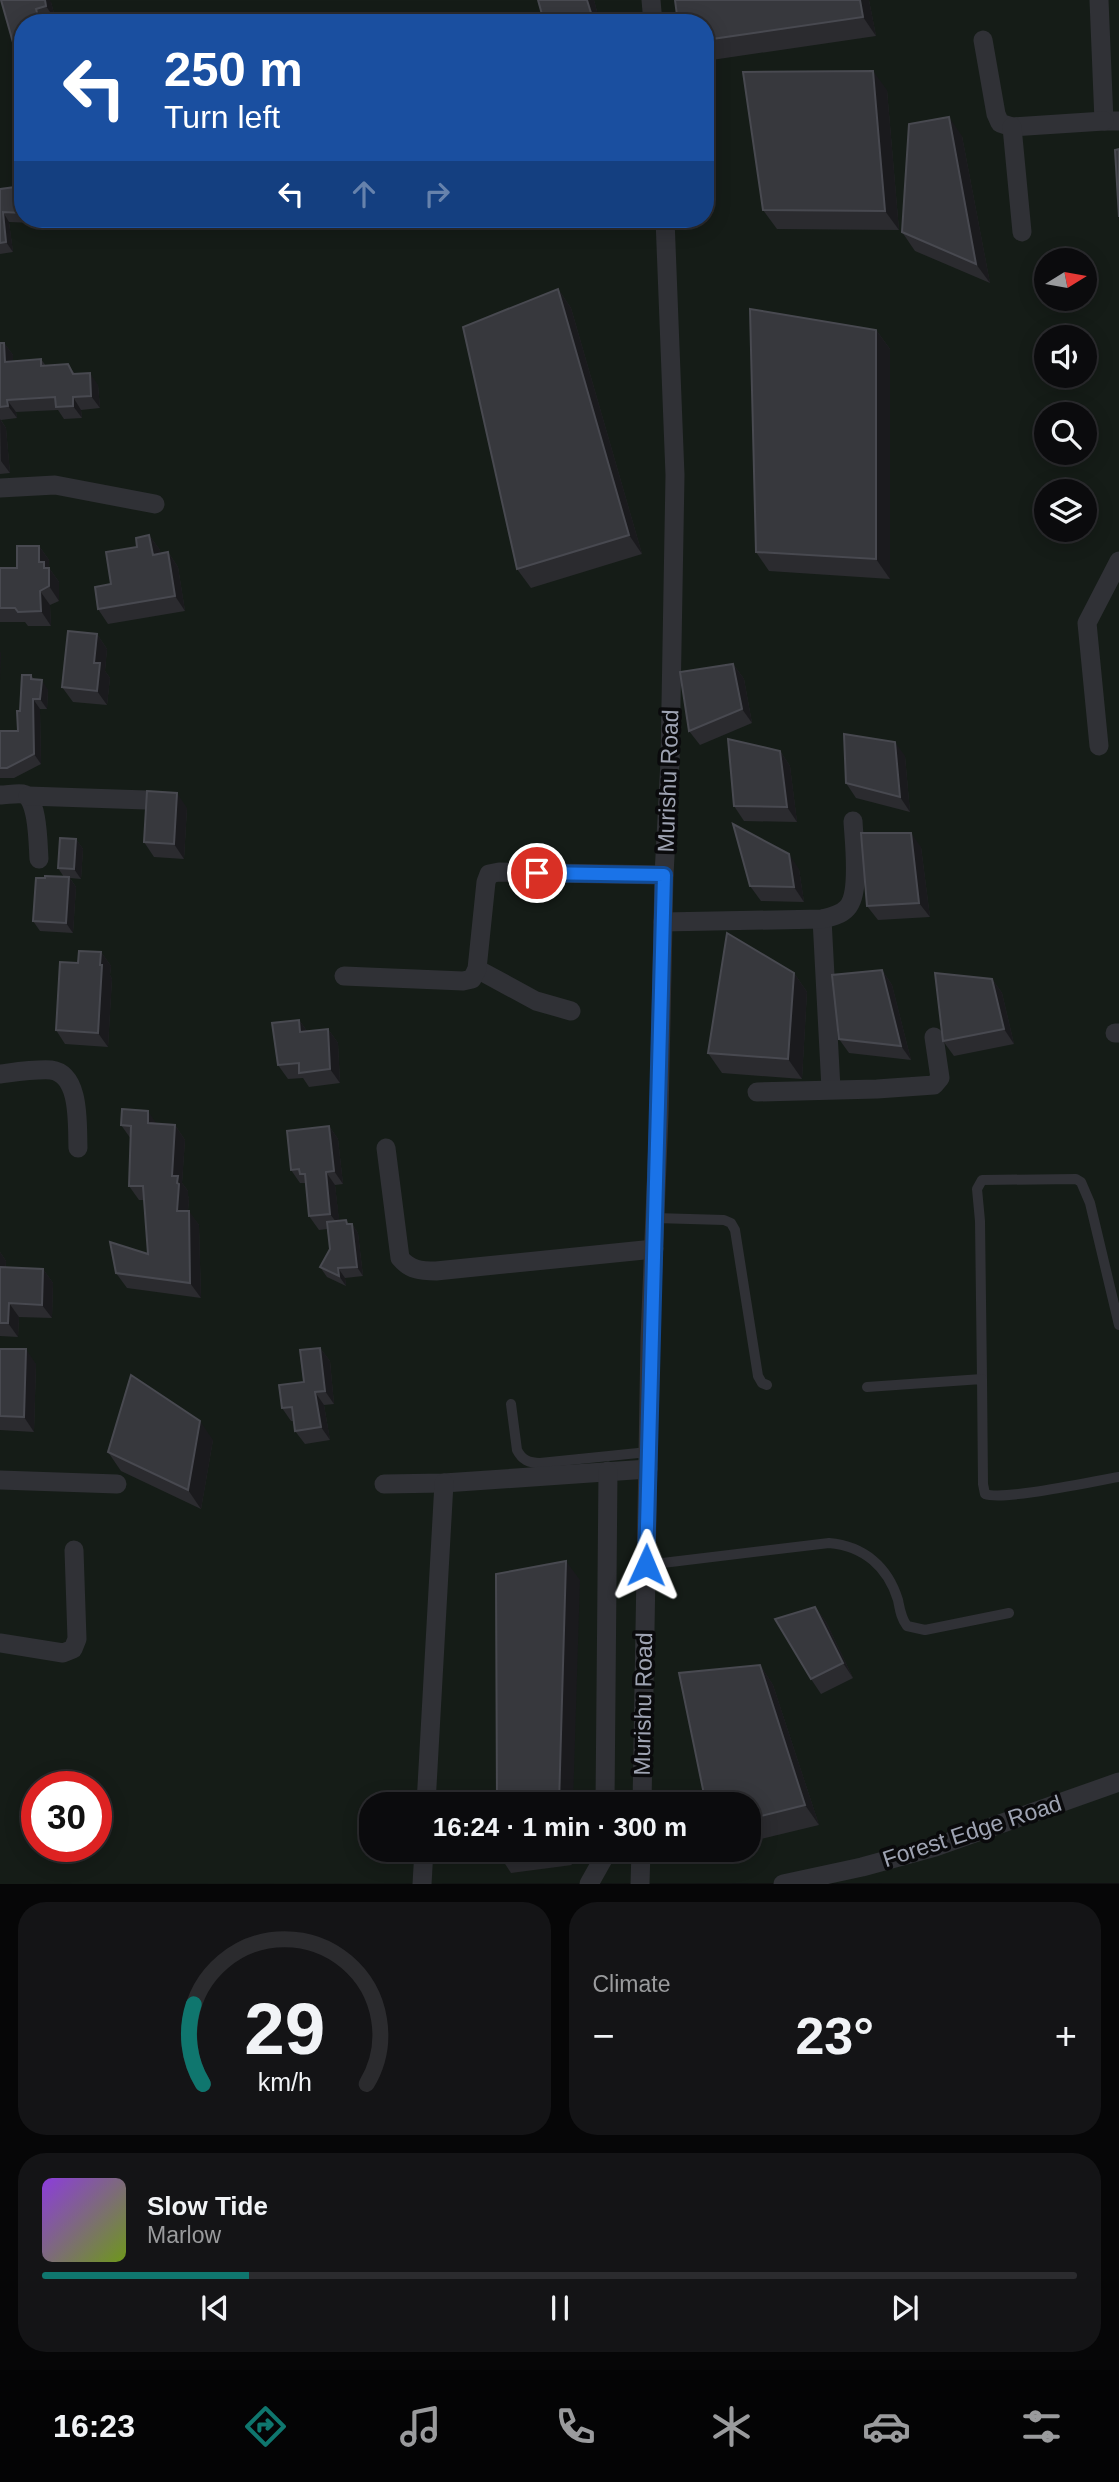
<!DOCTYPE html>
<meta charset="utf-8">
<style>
body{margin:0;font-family:Helvetica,sans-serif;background:#141416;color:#f1f3f6;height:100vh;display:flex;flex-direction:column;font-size:26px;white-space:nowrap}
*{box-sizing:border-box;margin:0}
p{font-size:23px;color:#9a9b9d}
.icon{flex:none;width:38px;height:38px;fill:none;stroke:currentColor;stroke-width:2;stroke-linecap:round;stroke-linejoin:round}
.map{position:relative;height:1884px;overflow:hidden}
.sheet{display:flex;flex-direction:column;gap:18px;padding:18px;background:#060607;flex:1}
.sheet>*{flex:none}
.hud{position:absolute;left:14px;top:14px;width:700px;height:214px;border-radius:28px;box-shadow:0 4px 18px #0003,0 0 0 2px #2b2b2e;background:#1a4fa0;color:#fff;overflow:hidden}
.needle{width:46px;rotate:79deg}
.tools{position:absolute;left:1034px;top:248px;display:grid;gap:14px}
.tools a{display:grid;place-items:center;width:63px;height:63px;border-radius:50%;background:#0b0b0d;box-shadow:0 4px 18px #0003,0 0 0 2px #2b2b2e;font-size:35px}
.speed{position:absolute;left:21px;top:1771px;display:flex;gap:14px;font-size:35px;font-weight:700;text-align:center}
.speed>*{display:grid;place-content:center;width:91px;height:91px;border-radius:50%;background:#0b0b0d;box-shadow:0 4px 18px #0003,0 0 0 2px #2b2b2e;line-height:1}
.speed .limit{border:10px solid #d22;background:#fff;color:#111}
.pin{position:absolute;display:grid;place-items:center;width:60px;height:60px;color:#fff;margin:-30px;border:4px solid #fff;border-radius:50%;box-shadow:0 2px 7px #0007}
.me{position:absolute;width:77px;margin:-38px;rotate:1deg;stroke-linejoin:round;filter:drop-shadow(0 0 5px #0008)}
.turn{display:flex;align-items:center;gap:24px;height:147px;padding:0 35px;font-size:32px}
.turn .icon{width:91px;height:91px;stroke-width:2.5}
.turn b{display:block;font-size:49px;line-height:60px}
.lanes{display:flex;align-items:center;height:66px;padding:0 35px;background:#0003;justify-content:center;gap:35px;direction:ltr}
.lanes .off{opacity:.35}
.big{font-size:52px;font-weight:700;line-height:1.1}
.sheet .widget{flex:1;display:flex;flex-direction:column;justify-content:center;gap:10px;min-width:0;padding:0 24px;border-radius:28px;background:#141416}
.sheet .dial{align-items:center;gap:0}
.dial svg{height:182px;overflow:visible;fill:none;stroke:#2b2b2e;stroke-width:7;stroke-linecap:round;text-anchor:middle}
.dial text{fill:#f1f3f6;stroke:none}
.song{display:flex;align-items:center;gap:21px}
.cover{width:84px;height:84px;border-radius:10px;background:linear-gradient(135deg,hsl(270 70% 55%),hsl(80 70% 35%))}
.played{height:7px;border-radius:4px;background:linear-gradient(90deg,#0f766e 20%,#2b2b2e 20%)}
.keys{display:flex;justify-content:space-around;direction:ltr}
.heat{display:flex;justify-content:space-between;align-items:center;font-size:38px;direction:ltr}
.sheet .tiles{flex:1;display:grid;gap:18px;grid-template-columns:1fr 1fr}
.widget:last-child{grid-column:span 2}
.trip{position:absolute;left:359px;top:1792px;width:402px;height:70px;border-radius:28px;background:#0b0b0d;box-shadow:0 4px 18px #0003,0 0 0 2px #2b2b2e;font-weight:700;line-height:70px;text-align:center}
.dock{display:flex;height:112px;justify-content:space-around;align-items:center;background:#040405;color:#9a9b9d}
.dock .icon{width:49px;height:49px}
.dock .on{color:#0f766e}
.dock b{font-size:32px;color:#f1f3f6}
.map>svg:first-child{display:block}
.green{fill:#151c17;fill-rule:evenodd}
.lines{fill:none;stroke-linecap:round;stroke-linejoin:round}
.service{stroke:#303136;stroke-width:10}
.minor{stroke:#303136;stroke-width:19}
.wall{fill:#2b2b2f}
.shaded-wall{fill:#1a1a1d}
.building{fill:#37383d;stroke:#484950;stroke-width:2}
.route-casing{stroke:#114b97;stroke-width:18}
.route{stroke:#1a73e8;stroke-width:12}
.labels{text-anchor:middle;stroke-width:7;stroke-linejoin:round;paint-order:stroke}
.street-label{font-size:23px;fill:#9fa4b3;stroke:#0a0a0c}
</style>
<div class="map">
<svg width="1119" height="1884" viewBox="0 0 1119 1884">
<rect width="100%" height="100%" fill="#0f0f11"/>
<!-- green -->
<path class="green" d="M0,0h1119v1883l-1119,1zM23,23h682v196h-682zM1046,261h39v38h-39zM1046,338h39v38h-39zM1046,415h39v38h-39zM1046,492h39v38h-39zM37,1787h59v59h-59zM371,1804h378v46h-378z"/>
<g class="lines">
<!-- service -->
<g class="service">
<polyline points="655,1218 724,1220 731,1223 735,1230 758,1376 762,1383 767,1385"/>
<polyline points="982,1379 980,1221 977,1189 982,1180 1076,1179 1081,1182 1090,1203 1119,1325"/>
<path d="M867,1387l115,-8 1,105 2,10c19,7 109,-13 134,-17"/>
<path d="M511,1404l6,46c5,10 12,13 23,13l108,-11"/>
<path d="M646,1565l183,-22c35,3 59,24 69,57 2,10 3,18 9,26l18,4 84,-17"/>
</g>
<!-- minor -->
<g class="minor">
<polyline points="651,0 653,23"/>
<polyline points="1099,0 1104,121 1119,121"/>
<polyline points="983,40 996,114 1000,123 1012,127 1104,121"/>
<polyline points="1012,127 1022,232"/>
<polyline points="0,488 55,485 155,504"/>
<polyline points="1099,746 1087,623 1119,561"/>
<path d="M0,795c7,0 16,-2 23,-1 15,3 15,51 16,65"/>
<polyline points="28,796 146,800"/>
<polyline points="822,919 831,1089"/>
<path d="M663,922l159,-3c9,-2 19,-4 25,-11 14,-14 7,-66 6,-87"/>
<polyline points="477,969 536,1001 571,1011"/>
<polyline points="344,976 463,981 472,979 477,969 486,882 489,874 499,872 664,875"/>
<polyline points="1115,1033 1119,1033"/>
<path d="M0,1074c16,-2 35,-5 51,-4 30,4 26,55 27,78"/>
<polyline points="757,1092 877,1089 934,1085 940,1078 934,1037"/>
<path d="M386,1148l14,110c10,12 21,13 36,13l218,-22"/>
<polyline points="0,1480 117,1484"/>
<polyline points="384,1484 444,1483 648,1469"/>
<polyline points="0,1643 63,1653 73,1649 77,1639 74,1550"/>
<polyline points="426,1804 444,1483"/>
<polyline points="605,1804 608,1471"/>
<polyline points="642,1804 650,1339 659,1114 664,875 670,761 675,475 665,219"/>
<polyline points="422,1884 424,1850"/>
<polyline points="589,1884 603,1859 604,1850"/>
<polyline points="640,1884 641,1850"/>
<polyline points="783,1884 862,1867 935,1847 1119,1782"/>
</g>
</g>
<!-- wall -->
<g class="wall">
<polygon points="1,0 51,2 56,21 49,23 23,23 23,59 14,46"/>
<polygon points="594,0 600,23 546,23 543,18"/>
<polygon points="675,0 869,0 876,36 705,61 705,23"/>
<polygon points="887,90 899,230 777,229 763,210"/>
<polygon points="962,136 990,283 915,251 902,232"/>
<polygon points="23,186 23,219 60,219 60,224 9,222 13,252 0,254 0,189"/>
<polygon points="558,289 571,308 642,554 531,588 517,569"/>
<polygon points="876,330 890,349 890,579 769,571 756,552"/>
<polygon points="0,343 4,343 13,355 13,361 41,359 46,366 68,364 75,374 98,385 100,408 81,410 82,418 64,419 58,410 16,412 17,418 1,420 6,428 10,473 0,474"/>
<polygon points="149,535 160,550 160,553 168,552 178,567 185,611 108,624 98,609 111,584 137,547"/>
<polygon points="39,546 49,560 49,568 59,582 59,601 50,605 51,626 28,626 25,622 0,622 0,568 17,568"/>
<polygon points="97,634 107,649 105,671 110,678 107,705 73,702 62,687"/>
<polygon points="733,664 744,679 752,723 700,745 689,731"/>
<polygon points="31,675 34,679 48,690 47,709 40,709 41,764 14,778 0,778 0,731 18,731 20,711"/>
<polygon points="780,751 790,766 797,822 744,821 734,806"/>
<polygon points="905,756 910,812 856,798 846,783"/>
<polygon points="187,808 184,859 154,857 144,842"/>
<polygon points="76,839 83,849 81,879 70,878 76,887 73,933 40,931 33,921 64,877 58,868"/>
<polygon points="921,847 930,917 878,920 867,906"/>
<polygon points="799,869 804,902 761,901 750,886"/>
<polygon points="101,952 111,966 110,975 112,979 108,1047 65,1044 56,1030 78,963"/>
<polygon points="882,970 892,985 911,1060 849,1053 839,1039"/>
<polygon points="794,973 807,992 802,1079 722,1073 708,1053"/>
<polygon points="992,979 1002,993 1014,1044 954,1056 943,1041"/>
<polygon points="299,1020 307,1031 328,1029 338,1043 340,1083 309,1087 303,1078 288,1079 278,1065"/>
<polygon points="157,1124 175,1125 185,1140 182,1183 188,1191 188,1196 189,1198 188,1211 199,1225 201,1298 127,1288 116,1273 148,1254 144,1200 139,1200 129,1186 131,1139 121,1125"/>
<polygon points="329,1126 338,1139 343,1184 335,1185 339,1221 349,1224 352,1224 358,1233 363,1276 345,1278 346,1286 327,1277 320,1267 330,1249 327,1229 319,1230 309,1216 306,1183 300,1183 291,1170"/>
<polygon points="0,1252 6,1261 6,1267 43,1269 53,1283 52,1318 19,1317 18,1337 0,1336"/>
<polygon points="320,1348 330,1361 334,1404 324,1405 330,1440 305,1444 295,1431 294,1421 291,1421 282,1408 304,1382"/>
<polygon points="0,1349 36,1364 34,1432 0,1430"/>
<polygon points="213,1440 201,1509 121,1471 108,1452"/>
<polygon points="815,1607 826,1622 853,1678 821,1694 811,1679"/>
<polygon points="760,1665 773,1685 819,1825 749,1842 749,1804"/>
<polygon points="498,1850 572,1850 572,1865 511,1873 498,1853"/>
</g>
<!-- shaded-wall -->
<g class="shaded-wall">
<polygon points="45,0 50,0 51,2 56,21 46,6"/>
<polygon points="587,0 594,0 600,23 598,23 591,13"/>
<polygon points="860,0 869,0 876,36 863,17"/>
<polygon points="36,9 45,23 40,23"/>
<polygon points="873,71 887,90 899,230 885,211"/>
<polygon points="949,117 962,136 990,283 976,264"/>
<polygon points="3,212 9,222 13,252 6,242"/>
<polygon points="558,289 571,308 642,554 629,535"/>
<polygon points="876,330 890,349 890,579 876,559"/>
<polygon points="4,343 13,355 13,374 5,362"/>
<polygon points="90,373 98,385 100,408 91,396"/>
<polygon points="73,397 81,410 82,418 73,406"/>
<polygon points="7,400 16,412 17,418 8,406"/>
<polygon points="0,419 6,428 10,473 1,461"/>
<polygon points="149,535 160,550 163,569 153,555"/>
<polygon points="39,546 49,560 49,568 59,582 59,601 49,586 39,562"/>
<polygon points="168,552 178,567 185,611 175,596"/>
<polygon points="40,591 50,605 51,626 41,611"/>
<polygon points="97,634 107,649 105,671 110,678 107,705 97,691 94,663"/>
<polygon points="0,651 1,653 0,680"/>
<polygon points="733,664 744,679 752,723 742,709"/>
<polygon points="42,680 48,690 47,709 40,699"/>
<polygon points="33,699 40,709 41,764 34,754"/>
<polygon points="895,742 905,756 910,812 900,797"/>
<polygon points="780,751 790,766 797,822 787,807"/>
<polygon points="177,793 187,808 184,859 174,844"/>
<polygon points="911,833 921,847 930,917 919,903"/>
<polygon points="76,839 83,849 81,879 74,869"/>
<polygon points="789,854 799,869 804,902 794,887"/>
<polygon points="69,877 76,887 73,933 66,923"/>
<polygon points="101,952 111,966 110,975 112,979 108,1047 98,1033"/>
<polygon points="882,970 892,985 911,1060 901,1046"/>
<polygon points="794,973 807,992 802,1079 788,1059"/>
<polygon points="992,979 1002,993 1014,1044 1004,1029"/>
<polygon points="299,1020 309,1034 300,1032"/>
<polygon points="328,1029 338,1043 340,1083 330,1069"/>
<polygon points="148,1111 158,1126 148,1123"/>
<polygon points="175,1125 185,1140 182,1183 188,1191 188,1196 189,1198 187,1226 177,1211 172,1176"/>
<polygon points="329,1126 338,1139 343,1184 334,1171"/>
<polygon points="326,1172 335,1185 340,1227 330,1214"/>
<polygon points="189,1211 199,1225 201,1298 190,1283"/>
<polygon points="346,1220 352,1229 352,1224 358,1233 363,1276 357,1267"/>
<polygon points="0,1252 6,1261 5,1281 0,1273"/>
<polygon points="338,1268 345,1278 346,1286 339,1276"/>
<polygon points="43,1269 53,1283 52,1318 42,1305"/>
<polygon points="9,1303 19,1317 18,1337 8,1323"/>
<polygon points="320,1348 330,1361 334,1404 325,1391"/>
<polygon points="26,1349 36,1364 34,1432 24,1417"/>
<polygon points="315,1392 324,1405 330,1440 321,1427"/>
<polygon points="200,1421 213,1440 201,1509 188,1490"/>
<polygon points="566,1561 580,1580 573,1804 559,1804"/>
<polygon points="815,1607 826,1622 853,1678 843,1663"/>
<polygon points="760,1665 773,1685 819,1825 805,1805"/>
<polygon points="561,1850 572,1850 572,1865"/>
</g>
<!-- building -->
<g class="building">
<polygon points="1,0 45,0 46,6 36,9 40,23 23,23 23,43 14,46"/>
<polygon points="538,0 587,0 591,13 543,18"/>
<polygon points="675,0 860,0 863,17 705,40 705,23 678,23"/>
<polygon points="873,71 885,211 763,210 743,72"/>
<polygon points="949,117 976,264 902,232 909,124"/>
<polygon points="1119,149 1119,217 1115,150"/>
<polygon points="23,186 23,213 3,212 6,242 0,243 0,189"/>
<polygon points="558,289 629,535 517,569 463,327"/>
<polygon points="750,309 876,330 876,559 756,552"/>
<polygon points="0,343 4,343 5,362 41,359 41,366 68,364 73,374 90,373 91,396 73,397 73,406 56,407 55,397 7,400 8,406 0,407"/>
<polygon points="149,535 153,555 168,552 175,596 98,609 95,587 111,584 106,552 137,547 136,538"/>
<polygon points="17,546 39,546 39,562 44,562 44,568 49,568 49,586 40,591 41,611 18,612 15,608 0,608 0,568 17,568"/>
<polygon points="68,631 97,634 94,663 100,663 97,691 62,687"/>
<polygon points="733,664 742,709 689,731 680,672"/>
<polygon points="22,675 31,675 31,679 42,680 40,699 33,699 34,754 7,768 0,768 0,731 18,731 17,711 20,711"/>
<polygon points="844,734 895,742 900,797 846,783"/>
<polygon points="728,739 780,751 787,807 734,806"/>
<polygon points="147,791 177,793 174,844 144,842"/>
<polygon points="733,824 789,854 794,887 750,886"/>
<polygon points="861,833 911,833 919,903 867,906"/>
<polygon points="60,838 76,839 74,869 58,868"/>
<polygon points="45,876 69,877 66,923 33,921 36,878 45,878"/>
<polygon points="727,933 794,973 788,1059 708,1053"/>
<polygon points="79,951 101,952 100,965 102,965 98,1033 56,1030 60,962 78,963"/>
<polygon points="882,970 901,1046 839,1039 832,975"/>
<polygon points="935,973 992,979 1004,1029 943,1041"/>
<polygon points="299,1020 300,1032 328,1029 330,1069 299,1073 299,1063 278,1065 272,1023"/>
<polygon points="122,1109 148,1111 148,1123 175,1125 172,1176 178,1176 177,1183 179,1184 177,1211 189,1211 190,1283 116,1273 110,1242 148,1254 143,1186 129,1186 131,1126 121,1125"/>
<polygon points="329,1126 334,1171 326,1172 330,1214 309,1216 305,1174 300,1174 299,1169 291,1170 287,1131"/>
<polygon points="346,1220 347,1224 352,1224 357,1267 338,1268 339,1276 320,1267 330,1249 327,1222"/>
<polygon points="0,1267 43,1269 42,1305 9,1303 8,1323 0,1323"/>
<polygon points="320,1348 325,1391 315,1392 321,1427 295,1431 292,1407 282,1408 279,1385 304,1382 300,1350"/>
<polygon points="0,1349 26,1349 24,1417 0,1416"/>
<polygon points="131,1375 200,1421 188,1490 108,1452"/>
<polygon points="566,1561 559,1804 497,1804 496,1574"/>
<polygon points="815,1607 843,1663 811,1679 775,1619"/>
<polygon points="760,1665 805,1805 749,1819 749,1804 706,1804 679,1673"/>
<polygon points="498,1850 528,1850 498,1853"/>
</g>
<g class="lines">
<!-- route casing -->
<g class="route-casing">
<polyline id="route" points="537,873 664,875 646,1565"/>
</g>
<!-- route -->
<use href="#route" class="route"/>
</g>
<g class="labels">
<!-- street labels -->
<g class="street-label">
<text transform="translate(668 781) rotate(-88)" y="8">Murishu Road</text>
<text transform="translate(643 1704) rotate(-89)" y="8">Murishu Road</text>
<text transform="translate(972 1831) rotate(-18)" y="8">Forest Edge Road</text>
</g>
</g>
</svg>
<div class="tools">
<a><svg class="needle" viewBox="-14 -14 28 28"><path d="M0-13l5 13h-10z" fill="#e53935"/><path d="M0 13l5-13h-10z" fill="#9a9b9d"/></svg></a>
<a><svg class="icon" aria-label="sound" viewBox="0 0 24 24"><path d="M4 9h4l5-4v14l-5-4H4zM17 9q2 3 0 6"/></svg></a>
<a><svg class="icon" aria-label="search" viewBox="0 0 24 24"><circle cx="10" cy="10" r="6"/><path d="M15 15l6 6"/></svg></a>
<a><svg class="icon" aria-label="layers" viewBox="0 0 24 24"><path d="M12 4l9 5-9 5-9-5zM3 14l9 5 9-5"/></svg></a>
</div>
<div class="speed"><div class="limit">30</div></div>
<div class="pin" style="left:537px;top:873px;background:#d93025"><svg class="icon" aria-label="arrive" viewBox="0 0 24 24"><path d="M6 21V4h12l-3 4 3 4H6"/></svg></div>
<svg class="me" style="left:646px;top:1565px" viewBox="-20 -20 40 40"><path d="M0-17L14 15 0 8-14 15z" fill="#1a73e8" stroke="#fff" stroke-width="4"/></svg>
<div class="trip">16:24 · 1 min · 300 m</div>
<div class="hud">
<div class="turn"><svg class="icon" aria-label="left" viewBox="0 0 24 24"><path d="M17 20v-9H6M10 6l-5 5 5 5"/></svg><div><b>250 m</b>Turn left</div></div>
<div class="lanes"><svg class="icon" aria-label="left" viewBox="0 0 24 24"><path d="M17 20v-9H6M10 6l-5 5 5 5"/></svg><svg class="icon off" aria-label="ahead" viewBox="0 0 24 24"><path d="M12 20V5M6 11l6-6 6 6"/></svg><svg class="icon off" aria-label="right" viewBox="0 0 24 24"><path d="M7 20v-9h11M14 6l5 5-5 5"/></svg></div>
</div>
</div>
<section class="sheet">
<div class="tiles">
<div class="widget dial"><svg viewBox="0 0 100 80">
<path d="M14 69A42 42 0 1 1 86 69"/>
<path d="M14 69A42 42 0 0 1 10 34" stroke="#0f766e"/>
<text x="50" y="56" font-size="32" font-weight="700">29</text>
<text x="50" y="72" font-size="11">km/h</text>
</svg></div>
<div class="widget"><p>Climate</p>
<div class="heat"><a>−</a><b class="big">23°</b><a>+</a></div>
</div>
<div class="widget">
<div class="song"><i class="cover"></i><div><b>Slow Tide</b><p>Marlow</p></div></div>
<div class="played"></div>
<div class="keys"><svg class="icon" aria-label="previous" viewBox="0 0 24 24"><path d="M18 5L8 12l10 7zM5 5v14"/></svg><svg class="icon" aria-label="pause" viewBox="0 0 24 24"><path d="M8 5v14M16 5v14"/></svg><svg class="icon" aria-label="next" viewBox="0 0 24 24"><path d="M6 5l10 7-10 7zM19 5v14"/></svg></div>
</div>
</div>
</section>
<nav class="dock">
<b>16:23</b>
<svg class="icon on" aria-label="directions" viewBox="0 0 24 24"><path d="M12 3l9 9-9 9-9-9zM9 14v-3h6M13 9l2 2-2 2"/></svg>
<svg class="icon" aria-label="music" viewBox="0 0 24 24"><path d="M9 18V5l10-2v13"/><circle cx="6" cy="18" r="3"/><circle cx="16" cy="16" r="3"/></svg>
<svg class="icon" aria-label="phone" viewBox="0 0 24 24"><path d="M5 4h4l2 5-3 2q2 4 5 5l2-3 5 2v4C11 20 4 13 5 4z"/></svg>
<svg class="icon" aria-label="climate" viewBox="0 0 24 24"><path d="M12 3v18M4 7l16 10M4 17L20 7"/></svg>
<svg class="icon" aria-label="car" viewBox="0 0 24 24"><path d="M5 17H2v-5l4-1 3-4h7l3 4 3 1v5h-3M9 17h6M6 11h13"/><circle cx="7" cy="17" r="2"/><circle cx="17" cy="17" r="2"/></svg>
<svg class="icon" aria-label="filters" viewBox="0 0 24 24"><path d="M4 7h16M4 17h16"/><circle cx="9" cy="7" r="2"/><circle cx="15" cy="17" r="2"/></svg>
</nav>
